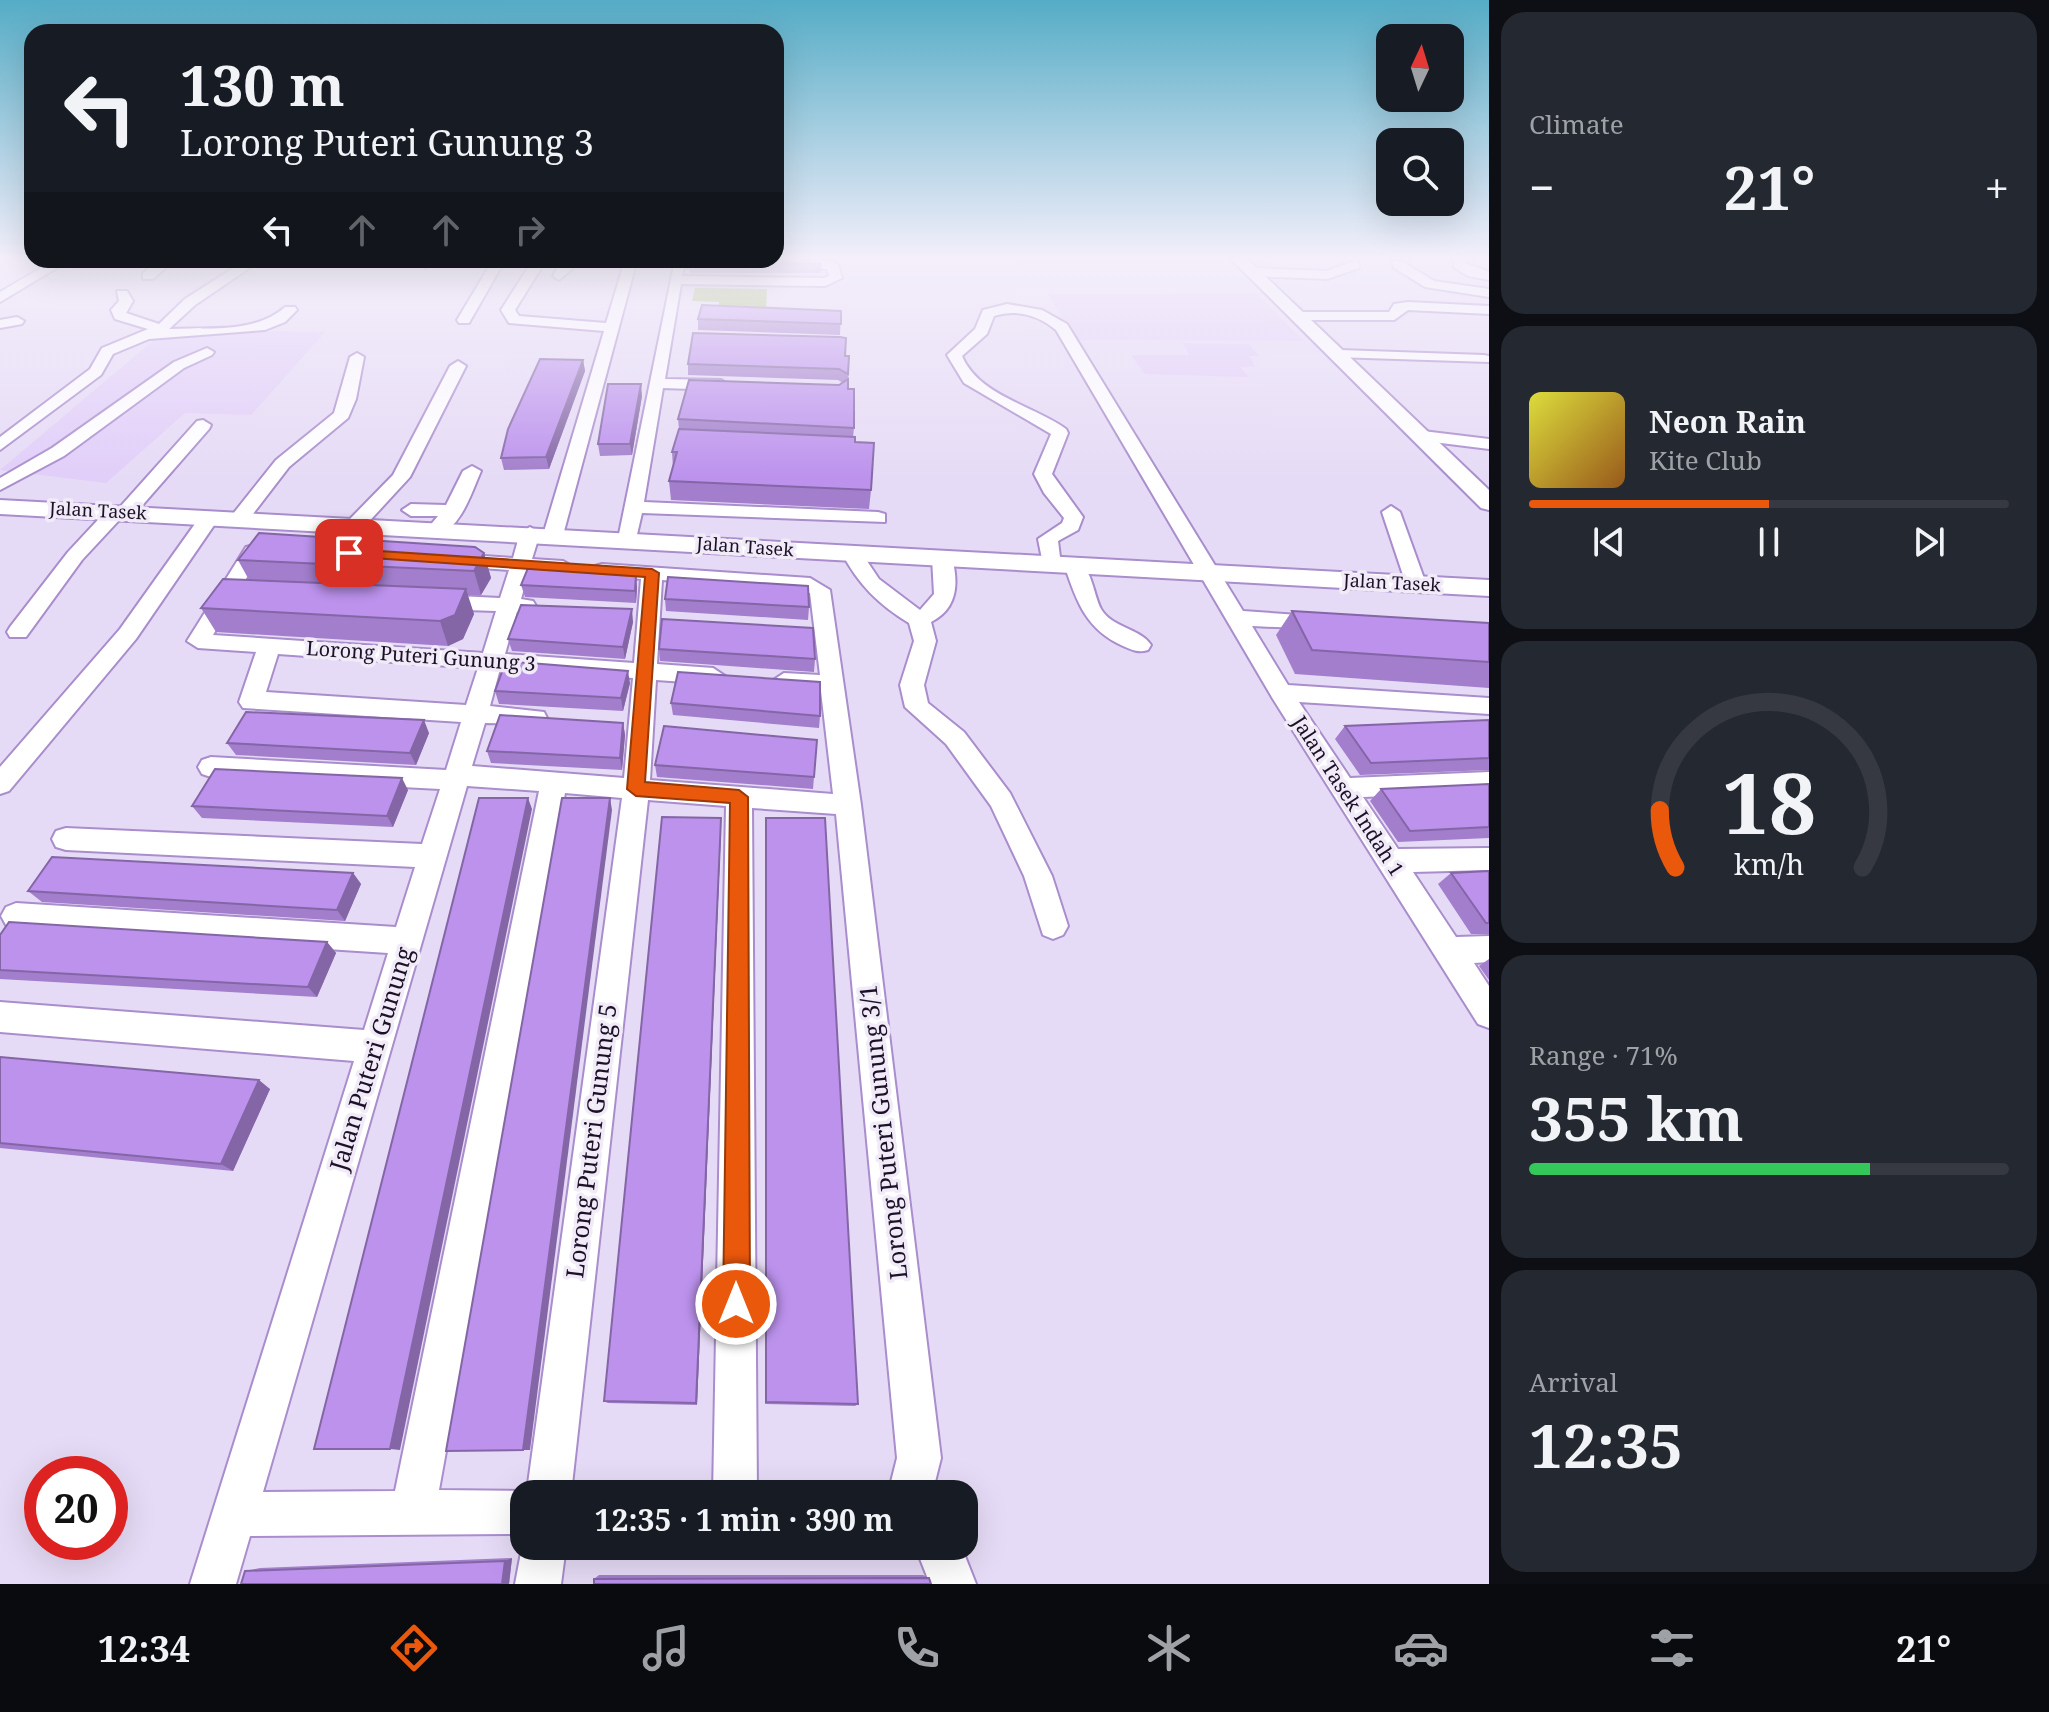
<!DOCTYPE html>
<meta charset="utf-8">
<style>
body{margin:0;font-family:"Noto Serif",serif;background:#242831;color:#f1f3f6;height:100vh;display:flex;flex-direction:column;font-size:30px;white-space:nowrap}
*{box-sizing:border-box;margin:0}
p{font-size:26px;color:#9ea1a6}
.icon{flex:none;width:44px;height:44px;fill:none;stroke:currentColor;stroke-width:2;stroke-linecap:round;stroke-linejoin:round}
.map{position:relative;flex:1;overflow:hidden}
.drawer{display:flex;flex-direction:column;gap:12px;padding:12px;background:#0d0f14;width:560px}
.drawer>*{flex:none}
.top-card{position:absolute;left:24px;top:24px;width:760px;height:244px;border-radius:24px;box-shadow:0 8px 32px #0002;background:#171b24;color:#f1f3f6;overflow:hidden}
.needle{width:52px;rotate:4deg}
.controls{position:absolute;left:1376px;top:24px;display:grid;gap:16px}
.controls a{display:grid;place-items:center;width:88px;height:88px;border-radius:16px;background:#171b24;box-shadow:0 8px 32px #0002;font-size:40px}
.speed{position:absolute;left:24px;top:1456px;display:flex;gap:16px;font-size:40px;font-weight:700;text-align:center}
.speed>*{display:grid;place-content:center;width:104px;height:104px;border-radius:50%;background:#171b24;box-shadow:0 8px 32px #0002;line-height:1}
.speed .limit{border:12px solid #d22;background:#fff;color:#111}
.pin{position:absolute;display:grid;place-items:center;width:68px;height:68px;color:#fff;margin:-34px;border-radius:16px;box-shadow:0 4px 12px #0006}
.me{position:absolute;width:88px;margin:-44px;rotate:0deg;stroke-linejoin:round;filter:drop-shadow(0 0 6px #0008)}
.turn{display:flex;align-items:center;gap:28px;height:168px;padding:0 24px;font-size:36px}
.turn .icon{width:104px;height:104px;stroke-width:2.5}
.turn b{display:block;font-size:56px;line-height:68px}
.lanes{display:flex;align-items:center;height:76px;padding:0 24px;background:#0003;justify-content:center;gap:40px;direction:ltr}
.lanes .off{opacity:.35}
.big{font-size:60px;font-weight:700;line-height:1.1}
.drawer .card{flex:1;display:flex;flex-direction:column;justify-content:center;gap:12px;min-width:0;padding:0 28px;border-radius:24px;background:#242831}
.drawer .dial{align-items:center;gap:0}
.dial svg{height:208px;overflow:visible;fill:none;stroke:#363941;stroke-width:7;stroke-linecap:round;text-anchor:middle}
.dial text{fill:#f1f3f6;stroke:none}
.song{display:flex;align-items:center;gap:24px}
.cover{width:96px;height:96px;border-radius:12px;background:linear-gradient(135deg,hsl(60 70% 55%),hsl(30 70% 35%))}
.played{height:8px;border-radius:4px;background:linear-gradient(90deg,#ea580c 50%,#363941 50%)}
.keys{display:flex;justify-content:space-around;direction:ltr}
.heat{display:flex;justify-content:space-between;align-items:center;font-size:44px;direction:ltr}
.charge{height:12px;border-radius:6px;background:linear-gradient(90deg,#34c759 71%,#363941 0)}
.trip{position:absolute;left:510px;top:1480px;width:468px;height:80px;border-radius:24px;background:#171b24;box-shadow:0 8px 32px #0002;font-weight:700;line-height:80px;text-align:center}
.menu{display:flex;height:128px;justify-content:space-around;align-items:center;background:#090b0e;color:#9ea1a6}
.menu .icon{width:56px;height:56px}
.menu .on{color:#ea580c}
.menu b{font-size:36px;color:#f1f3f6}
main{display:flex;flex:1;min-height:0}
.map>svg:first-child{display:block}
.built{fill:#e1cef9}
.green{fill:#9bbc59}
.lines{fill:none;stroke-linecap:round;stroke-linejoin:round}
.minor-casing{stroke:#a98dcc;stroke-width:4}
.major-casing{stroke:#a98dcc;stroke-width:4}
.minor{fill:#fff;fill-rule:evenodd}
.major{fill:#fff;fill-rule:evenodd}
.wall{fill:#a27ecc}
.shaded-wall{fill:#8466a6}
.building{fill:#bc92ed;stroke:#8466a6;stroke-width:2}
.route{fill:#ea580c;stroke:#983908;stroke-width:2}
.labels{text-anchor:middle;stroke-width:7;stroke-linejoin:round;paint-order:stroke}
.far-street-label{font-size:18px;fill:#1c1128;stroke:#f1ebf8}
.street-label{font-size:20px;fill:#1c1128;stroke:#f1ebf8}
.near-street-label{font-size:24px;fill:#1c1128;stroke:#f1ebf8}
</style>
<main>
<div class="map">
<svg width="1489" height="1584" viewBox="0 0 1489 1584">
<rect width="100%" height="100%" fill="#e6dbf6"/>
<!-- built -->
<g class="built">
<polygon points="1256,293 1304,341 1075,340 1048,294"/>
<polygon points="245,331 325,332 251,415 185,413 106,483 0,470 161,334"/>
<polygon points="1183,343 1249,344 1259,356 1249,356 1255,366 1240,367 1249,377 1145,374 1131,355 1189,355"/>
</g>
<!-- green -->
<polygon class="green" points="695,288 767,289 766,312 719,311 719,302 692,301"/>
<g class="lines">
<!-- minor casing -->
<g class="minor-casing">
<g id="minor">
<polygon points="1455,257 1467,257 1465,263 1489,272 1489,280 1468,276 1454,267"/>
<polygon points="55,260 70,260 0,302 0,292"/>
<polygon points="160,260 174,260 153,279 143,279 143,273"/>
<path d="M246,260h15l-66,45 -26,24c38,-2 86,5 116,-22h10l2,3 -12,12 -20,8 -116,9 -36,15 -12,21 -101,75v-13l90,-68 12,-21 46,-19 -33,-10 -4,-9 8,-9 -2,-10h10l6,10 -7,12 33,11 26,-25z"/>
<polygon points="423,260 435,260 426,268 420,264"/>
<polygon points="493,260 505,260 469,323 459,323 457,320"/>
<polygon points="533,260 566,260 572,269 559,280 553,276 558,266 543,265 515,310 519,316 606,323 625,260 637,260 563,535 553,541 543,535 604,331 509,323 501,310"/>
<polygon points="675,260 727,260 730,263 724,267 684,267 682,276 824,278 829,276 827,269 788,268 782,264 788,260 832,261 838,265 842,278 825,286 681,284 665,379 721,380 729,385 721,390 663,388 644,502 878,512 885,514 885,522 642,513 635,543 621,543 618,539"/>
<polygon points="1355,261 1359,262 1359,268 1327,279 1253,276 1247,272 1253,268 1326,271"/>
<polygon points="1393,261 1401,261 1434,281 1489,289 1489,297 1425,287 1393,267"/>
<polygon points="1408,302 1489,306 1489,314 1408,310 1394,320 1297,320 1290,316 1297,312 1389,312 1394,304"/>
<path d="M1007,304l35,6 25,14 176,287 85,6 3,5 -3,5 -8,2 -68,-3 36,59 201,13v16l-190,-12 51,76 139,-6v20l-126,5 35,52 91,-1v22l-76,2 43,65 33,-1v26l-15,1 15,23v42l-11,-4 -205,-325 -217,-369c-18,-15 -39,-21 -62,-14l-7,18 -25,22c16,39 72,50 104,73l2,4 -16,41 31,43 -5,13 -20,11 3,24 -3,4h-14l-6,-30 24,-16 2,-5 -20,-25 -10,-19 17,-40 -87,-51 -17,-28 28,-26 8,-19z"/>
<polygon points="17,317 24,321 22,324 0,328 0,320"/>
<polygon points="207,348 214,352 212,355 184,368 64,456 0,490 0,478 52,448 174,362"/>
<polygon points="1340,350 1484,355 1489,356 1489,362 1335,357 1333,354"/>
<polygon points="357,353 364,357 356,399 348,418 289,467 246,523 232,523 229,519 276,460 334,413 350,357"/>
<polygon points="458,361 466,366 410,477 363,528 349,528 346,524 349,520 393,475 450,366"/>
<polygon points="203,420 211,425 209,429 133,516 122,517 82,560 26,637 10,637 7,632 10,627 68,552 109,508 120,507 197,421"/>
<polygon points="1423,431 1489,439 1489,449 1417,440 1415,436"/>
<path d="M472,466l9,5c-9,20 -20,58 -44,64l-10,-6 11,-13h-27l-9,-6 9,-6 35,1 17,-34z"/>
<polygon points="1391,506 1400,512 1426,584 1423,589 1409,589 1406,584 1382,512"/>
<polygon points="209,512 219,518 136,639 9,791 0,794 0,767 120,629 202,514"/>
<path d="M530,527l10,6 -8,26 31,2 10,6 -10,6 -34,-2 -8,28 12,2 3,5 -3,5 -16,1 -12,42 129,9 7,-84 -46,-5 -3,-4 3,-4 7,-2 208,14 20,12 31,215 80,653 -9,36h-44l9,-36 -61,-644 -84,-6 5,686h-44l13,-688 -78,-6 -77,694h-47v40l-274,2 -14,48h-46l164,-523 -354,-29v-30l364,28 24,-77 -372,-24 -10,-4 -5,-9 5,-9 10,-4 380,24 19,-60 -349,-17 -10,-3 -4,-8 4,-8 10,-3 356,16 18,-55 -229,-12 -9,-3 -4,-7 4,-7 9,-3 235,13 15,-48 -218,-14 -4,-6 17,-50 -58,-4 -11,-7 59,-94 21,-5 10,6 -17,7 -47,80 270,18 13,-42 -60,-2 -11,-7 11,-7 64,3 9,-28 -55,-4 -10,-6 10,-6 59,4 7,-25zM662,580l148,13 10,82 -36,-2 -12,8 12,8 37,2 12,103 -183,-14 6,-100 57,4 12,-8 -12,-8 -56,-4zM278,654l200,14 -12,37 -200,-13zM500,669l133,9 -9,100 -152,-12 13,-43 59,1 3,-6 -3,-6 -54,-6zM467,786l72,5 -144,700 -132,1zM565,793l57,5 -95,693 -88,-1z"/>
<path d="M852,547l7,2 20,30 41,31 14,-16 -2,-36 10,-6 10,6c7,26 5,51 -21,64l5,19 -12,44 4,18 36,29 46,61 42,83 16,50 -5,9 -10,4 -10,-4 -19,-59 -33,-70 -45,-62 -41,-37 -5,-22 14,-44 -5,-18c-30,-18 -51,-39 -67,-70z"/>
<path d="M1075,561c17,4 18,33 26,48 11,19 39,19 50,36l-3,5c-10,3 -16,0 -25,-4 -36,-16 -46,-43 -58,-79z"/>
<polygon points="524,1537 524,1546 566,1546 561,1584 515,1584"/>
<polygon points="915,1546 961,1546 976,1584 930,1584"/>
</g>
</g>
<!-- major casing -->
<g class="major-casing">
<g id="major">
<polygon points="1229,257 1245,257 1489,490 1489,510 1481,508"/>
<polygon points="0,500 1489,580 1489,596 0,514"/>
</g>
</g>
<!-- minor -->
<use href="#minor" class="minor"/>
<!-- major -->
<use href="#major" class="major"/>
</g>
<!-- wall -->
<g class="wall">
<polygon points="776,257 820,257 820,259 776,258"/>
<polygon points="689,263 822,263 821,273 690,273"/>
<polygon points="841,311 840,335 698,330 698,319"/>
<polygon points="849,356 848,389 854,428 853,437 871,490 869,509 671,500 669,481 673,468 672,452 679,429 678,419 839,385 843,383 838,380 688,375 688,364"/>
<polygon points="583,360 585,371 549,469 504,470 501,458"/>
<polygon points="642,396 632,455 600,456 598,444"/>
<polygon points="484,553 491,578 481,595 467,595 474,614 463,639 448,646 216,632 201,608 249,580 238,560"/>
<polygon points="521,585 637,587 636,603 525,597"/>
<polygon points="665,599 809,607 808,620 666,611"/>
<polygon points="1292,611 1489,623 1489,688 1295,674 1276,635"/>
<polygon points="633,622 625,659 512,651 508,639"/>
<polygon points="659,649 815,659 814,672 660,661"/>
<polygon points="630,683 623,711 499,704 495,691"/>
<polygon points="671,703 820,716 819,728 673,715"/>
<polygon points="1489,720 1489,770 1360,775 1335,739 1345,726"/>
<polygon points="623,723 625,735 622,770 491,763 487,751"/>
<polygon points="429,733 416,765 236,755 227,743"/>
<polygon points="817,740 813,789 657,777 655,765"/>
<polygon points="1489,784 1489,838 1398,842 1370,801 1381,789"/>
<polygon points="408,790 393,827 202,818 192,806"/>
<polygon points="766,818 858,1404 855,1406 765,1404"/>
<polygon points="721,830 697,1405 608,1403 604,1401"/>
<polygon points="1489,871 1489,934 1471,934 1438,884 1451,873"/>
<polygon points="353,873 361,884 345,921 42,902 28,891"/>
<polygon points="0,935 327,942 336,953 317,997 0,979"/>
<polygon points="1489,959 1489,980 1479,966"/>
<polygon points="0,1057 270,1089 233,1171 0,1148"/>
<polygon points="512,1558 509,1584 241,1584 245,1571 260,1568"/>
<polygon points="599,1575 923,1575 929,1578 594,1579"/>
</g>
<!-- shaded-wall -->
<g class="shaded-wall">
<polygon points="583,360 585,371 549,469 546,457"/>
<polygon points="641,384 642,396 632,455 630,444"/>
<polygon points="484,553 491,578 481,595 474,571"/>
<polygon points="636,575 637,587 636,603 635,591"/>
<polygon points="466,589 474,614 463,639 448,646 440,621"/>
<polygon points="632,609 633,622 625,659 623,647"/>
<polygon points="628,671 630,683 623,711 621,698"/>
<polygon points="424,720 429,733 416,765 410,753"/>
<polygon points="623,723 625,735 622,770 620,758"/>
<polygon points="402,778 408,790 393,827 387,816"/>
<polygon points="528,798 532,809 400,1450 390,1449"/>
<polygon points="610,798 612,810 530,1450 523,1450"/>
<polygon points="721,818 721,830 697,1405 696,1403"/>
<polygon points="353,873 361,884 345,921 337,910"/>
<polygon points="327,942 336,953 317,997 308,987"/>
<polygon points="259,1080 270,1089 233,1171 221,1164"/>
<polygon points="512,1558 509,1584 502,1584 505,1561"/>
</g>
<!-- building -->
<g class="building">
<polygon points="690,260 697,260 822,263 689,263"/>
<polygon points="702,305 841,311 841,324 698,319"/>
<polygon points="693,333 840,337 846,338 845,356 849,356 848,374 839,369 688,364"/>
<polygon points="540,359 583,360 546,457 501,458 508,429"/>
<polygon points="848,379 848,389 854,389 854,428 678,419 689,380 839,385"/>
<polygon points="608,384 641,384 630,444 598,444"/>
<polygon points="679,429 855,437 855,442 874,443 871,490 669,481 677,452 672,452"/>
<polygon points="259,533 475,547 484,553 474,571 238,560"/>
<polygon points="530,563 634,570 636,575 635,591 521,585"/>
<polygon points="668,577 808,586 809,607 665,599"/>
<polygon points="223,579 466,589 455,615 440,621 201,608"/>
<polygon points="521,605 632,609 623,647 508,639"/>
<polygon points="1292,611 1489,623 1489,662 1312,650"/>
<polygon points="662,619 813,628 815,659 659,649"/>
<polygon points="506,661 628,671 621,698 495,691"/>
<polygon points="678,672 820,682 820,716 671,703"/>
<polygon points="246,712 424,720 410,753 227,743"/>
<polygon points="500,715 623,723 620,758 487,751"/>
<polygon points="1489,720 1489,758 1371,763 1345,726"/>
<polygon points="664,726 817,740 814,777 655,765"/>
<polygon points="215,769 402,778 387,816 192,806"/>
<polygon points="1489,784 1489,827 1410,831 1381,789"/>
<polygon points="479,798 528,798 390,1449 314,1449"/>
<polygon points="562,798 610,798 523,1450 446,1451"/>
<polygon points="662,817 721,818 696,1403 604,1401"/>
<polygon points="766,818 825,818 858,1404 766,1402"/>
<polygon points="52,857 353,873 337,910 28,891"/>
<polygon points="1489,871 1489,923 1486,923 1451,873"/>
<polygon points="9,922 327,942 308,987 0,970 0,935"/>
<polygon points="0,1057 259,1080 221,1164 0,1143"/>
<polygon points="505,1561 502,1584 241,1584 245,1571"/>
<polygon points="929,1578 931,1584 594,1584 594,1579"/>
</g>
<!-- sky -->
<linearGradient id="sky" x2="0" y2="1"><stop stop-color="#55acc6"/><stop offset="0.54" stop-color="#f4effb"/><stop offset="1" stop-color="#f4effb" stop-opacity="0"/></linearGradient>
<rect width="1489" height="478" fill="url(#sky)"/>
<!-- route -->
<polygon class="route" points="349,549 652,569 659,573 645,782 739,790 748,797 750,1304 746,1313 736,1317 727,1313 723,1304 730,803 636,796 627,789 645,577 344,556 344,550"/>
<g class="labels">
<!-- far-street labels -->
<g class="far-street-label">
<text transform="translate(98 511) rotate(3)" y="6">Jalan Tasek</text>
<text transform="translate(745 547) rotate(4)" y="6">Jalan Tasek</text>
<text transform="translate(1392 583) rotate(3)" y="6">Jalan Tasek</text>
</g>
<!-- street labels -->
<g class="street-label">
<text transform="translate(421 656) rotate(4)" y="7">Lorong Puteri Gunung 3</text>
<text transform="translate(1348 796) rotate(57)" y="7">Jalan Tasek Indah 1</text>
</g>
<!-- near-street labels -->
<g class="near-street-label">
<text transform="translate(372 1059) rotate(-73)" y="8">Jalan Puteri Gunung</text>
<text transform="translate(884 1132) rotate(-96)" y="8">Lorong Puteri Gunung 3/1</text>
<text transform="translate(592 1141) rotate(-83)" y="8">Lorong Puteri Gunung 5</text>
</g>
</g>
</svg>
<div class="controls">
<a><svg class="needle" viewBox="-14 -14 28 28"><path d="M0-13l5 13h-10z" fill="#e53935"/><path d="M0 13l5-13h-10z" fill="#9ea1a6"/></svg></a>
<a><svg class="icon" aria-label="search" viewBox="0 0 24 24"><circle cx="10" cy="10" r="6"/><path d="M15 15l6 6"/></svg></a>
</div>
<div class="speed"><div class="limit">20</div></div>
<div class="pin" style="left:349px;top:553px;background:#d93025"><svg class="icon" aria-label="arrive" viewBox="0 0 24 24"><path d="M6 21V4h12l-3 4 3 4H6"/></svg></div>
<svg class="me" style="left:736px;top:1304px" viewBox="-20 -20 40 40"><circle r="17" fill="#ea580c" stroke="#fff" stroke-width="3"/><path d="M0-11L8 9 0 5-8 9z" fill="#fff"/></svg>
<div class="trip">12:35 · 1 min · 390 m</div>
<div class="top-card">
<div class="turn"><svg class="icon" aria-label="left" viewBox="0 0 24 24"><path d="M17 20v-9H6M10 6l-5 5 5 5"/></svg><div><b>130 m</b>Lorong Puteri Gunung 3</div></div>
<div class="lanes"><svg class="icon" aria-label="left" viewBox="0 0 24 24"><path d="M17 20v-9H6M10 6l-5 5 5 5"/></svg><svg class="icon off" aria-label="ahead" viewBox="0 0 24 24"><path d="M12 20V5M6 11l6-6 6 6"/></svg><svg class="icon off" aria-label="ahead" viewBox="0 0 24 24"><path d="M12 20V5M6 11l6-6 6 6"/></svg><svg class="icon off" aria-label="right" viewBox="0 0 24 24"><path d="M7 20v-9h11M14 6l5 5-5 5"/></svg></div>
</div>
</div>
<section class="drawer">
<div class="card"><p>Climate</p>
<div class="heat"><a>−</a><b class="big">21°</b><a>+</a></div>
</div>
<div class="card">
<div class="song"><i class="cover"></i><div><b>Neon Rain</b><p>Kite Club</p></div></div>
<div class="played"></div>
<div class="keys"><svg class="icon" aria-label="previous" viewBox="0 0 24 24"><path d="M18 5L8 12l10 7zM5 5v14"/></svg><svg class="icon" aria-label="pause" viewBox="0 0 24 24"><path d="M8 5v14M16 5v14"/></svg><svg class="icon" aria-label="next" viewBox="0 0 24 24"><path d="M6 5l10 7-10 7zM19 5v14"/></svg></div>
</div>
<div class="card dial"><svg viewBox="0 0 100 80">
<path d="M14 69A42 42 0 1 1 86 69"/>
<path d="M14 69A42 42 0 0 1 8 47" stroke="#ea580c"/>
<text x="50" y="56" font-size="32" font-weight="700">18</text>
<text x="50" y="72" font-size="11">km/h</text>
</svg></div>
<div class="card"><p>Range · 71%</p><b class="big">355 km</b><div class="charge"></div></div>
<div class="card"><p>Arrival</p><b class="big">12:35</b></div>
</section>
</main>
<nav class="menu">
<b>12:34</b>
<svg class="icon on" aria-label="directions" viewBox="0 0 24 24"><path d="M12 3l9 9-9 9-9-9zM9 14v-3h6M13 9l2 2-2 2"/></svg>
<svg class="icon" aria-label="music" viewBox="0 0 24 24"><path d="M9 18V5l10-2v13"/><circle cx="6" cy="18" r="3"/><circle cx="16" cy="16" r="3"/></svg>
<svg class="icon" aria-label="phone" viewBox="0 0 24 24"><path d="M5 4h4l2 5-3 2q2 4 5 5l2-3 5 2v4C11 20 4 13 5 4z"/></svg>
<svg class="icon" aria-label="climate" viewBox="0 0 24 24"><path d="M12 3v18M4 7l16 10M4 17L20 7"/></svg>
<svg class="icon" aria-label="car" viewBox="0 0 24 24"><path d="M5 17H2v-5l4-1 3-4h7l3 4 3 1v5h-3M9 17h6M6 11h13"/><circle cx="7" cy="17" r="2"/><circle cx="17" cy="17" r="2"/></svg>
<svg class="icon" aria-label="filters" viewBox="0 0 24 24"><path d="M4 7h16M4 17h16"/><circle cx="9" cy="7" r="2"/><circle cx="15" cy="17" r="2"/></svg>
<b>21°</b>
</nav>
